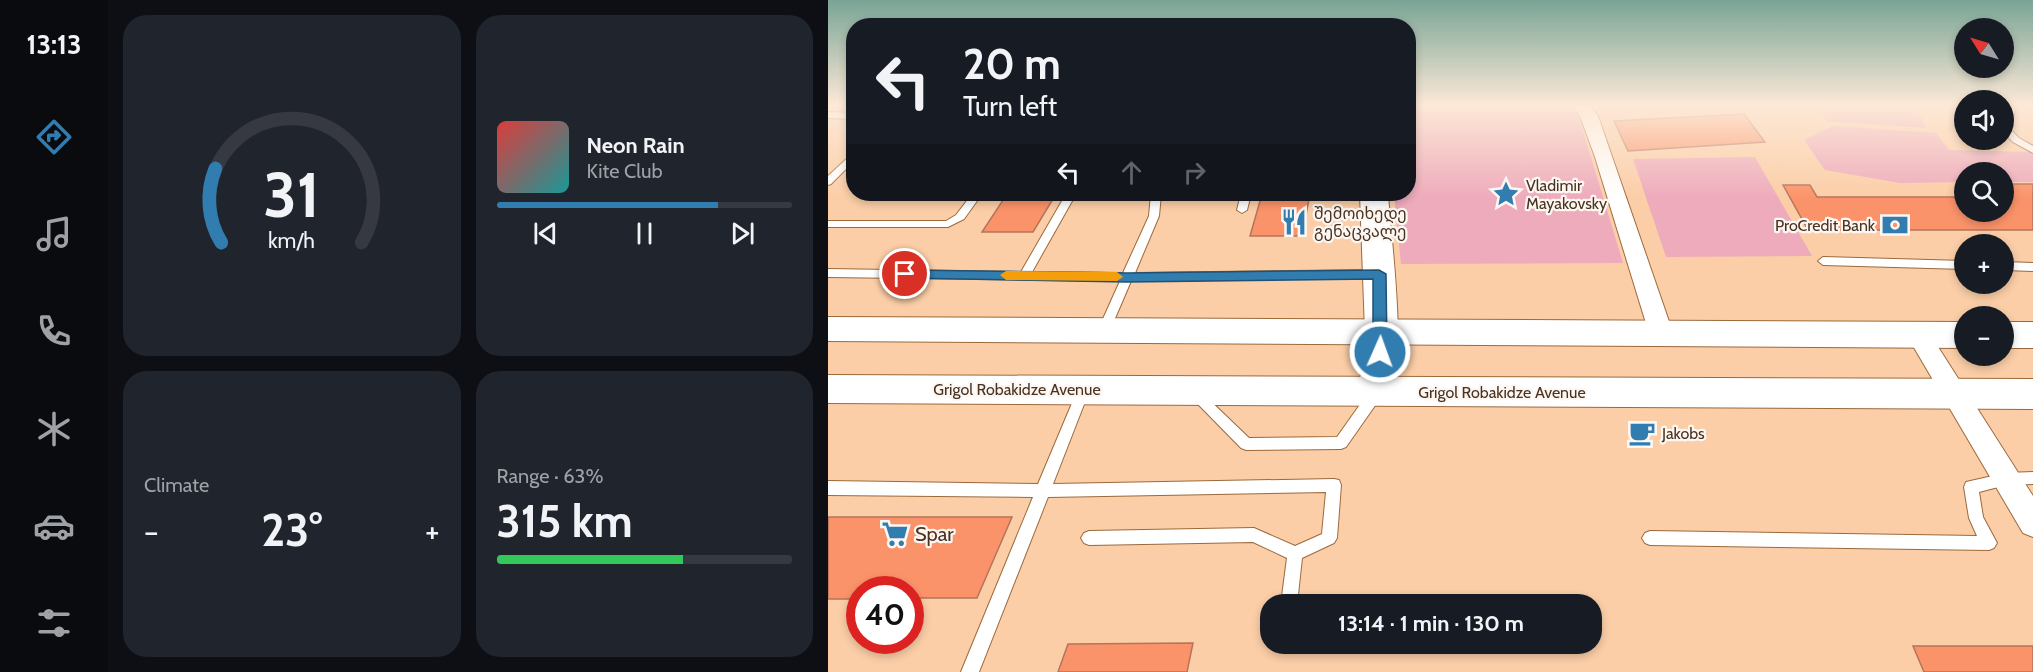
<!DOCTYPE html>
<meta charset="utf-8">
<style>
body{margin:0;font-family:Cabin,"Noto Sans Georgian",sans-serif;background:#20242c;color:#f1f3f6;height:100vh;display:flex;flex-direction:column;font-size:22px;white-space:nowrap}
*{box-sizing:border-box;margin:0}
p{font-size:20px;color:#9ea1a6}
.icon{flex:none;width:33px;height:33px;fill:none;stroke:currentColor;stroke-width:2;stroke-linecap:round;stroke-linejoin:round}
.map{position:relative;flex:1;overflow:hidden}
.sheet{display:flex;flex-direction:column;gap:15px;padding:15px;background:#0d0f14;width:720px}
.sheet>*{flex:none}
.top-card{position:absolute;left:18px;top:18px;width:570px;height:183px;border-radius:24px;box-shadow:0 3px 9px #0003;background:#171b24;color:#f1f3f6;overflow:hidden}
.needle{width:39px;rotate:307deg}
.buttons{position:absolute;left:1126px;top:18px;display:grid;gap:12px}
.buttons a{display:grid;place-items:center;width:60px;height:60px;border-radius:50%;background:#171b24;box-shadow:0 3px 9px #0003;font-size:30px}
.speed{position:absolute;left:18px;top:576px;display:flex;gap:12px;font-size:30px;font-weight:700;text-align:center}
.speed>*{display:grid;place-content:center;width:78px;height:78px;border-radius:50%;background:#171b24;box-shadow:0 3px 9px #0003;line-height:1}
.speed .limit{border:9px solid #d22;background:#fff;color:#111}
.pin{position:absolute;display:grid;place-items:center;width:51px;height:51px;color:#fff;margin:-26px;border:3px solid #fff;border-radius:50%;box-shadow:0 2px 6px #0007}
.me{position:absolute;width:66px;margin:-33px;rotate:2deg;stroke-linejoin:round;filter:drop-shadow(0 0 4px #0008)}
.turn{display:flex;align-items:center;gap:21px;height:126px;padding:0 18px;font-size:27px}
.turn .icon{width:78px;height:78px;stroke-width:2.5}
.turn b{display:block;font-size:42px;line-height:51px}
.lanes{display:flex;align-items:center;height:57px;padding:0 18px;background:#0003;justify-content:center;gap:30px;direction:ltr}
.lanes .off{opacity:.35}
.big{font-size:45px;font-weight:700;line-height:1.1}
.sheet .tile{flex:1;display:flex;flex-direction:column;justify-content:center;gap:9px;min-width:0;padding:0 21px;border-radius:24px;background:#20242c}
.sheet .dial{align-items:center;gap:0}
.dial svg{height:156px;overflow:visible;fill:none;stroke:#363941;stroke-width:7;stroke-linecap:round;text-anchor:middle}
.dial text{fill:#f1f3f6;stroke:none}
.song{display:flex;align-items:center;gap:18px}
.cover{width:72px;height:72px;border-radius:9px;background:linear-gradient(135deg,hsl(0 70% 55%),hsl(180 70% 35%))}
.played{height:6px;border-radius:3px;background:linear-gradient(90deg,#327db0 75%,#363941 75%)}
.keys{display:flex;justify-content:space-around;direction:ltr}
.heat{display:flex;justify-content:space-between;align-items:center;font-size:33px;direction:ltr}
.charge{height:9px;border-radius:4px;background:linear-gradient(90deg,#34c759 63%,#363941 0)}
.sheet .tiles{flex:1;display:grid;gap:15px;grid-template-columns:repeat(2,1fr)}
.trip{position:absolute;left:432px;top:594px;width:342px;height:60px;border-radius:24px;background:#171b24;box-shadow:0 3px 9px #0003;font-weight:700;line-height:60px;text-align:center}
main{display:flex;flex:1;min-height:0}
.tab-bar{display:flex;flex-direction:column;width:108px;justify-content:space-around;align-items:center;background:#090b0e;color:#9ea1a6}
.tab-bar .icon{width:42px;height:42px}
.tab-bar .current{color:#327db0}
.tab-bar b{font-size:27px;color:#f1f3f6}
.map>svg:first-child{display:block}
.green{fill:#eeabbc}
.building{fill:#fb936a;stroke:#b5745b;stroke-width:1.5}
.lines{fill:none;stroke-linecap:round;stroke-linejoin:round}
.lane-casing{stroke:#9c693b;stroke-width:2}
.street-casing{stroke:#9c693b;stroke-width:2}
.secondary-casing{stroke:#9c693b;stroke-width:2}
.primary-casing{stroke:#9c693b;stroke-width:2}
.lane{fill:#fff;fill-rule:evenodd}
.street{fill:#fff;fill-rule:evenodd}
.secondary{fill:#fff;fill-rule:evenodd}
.primary{fill:#fff;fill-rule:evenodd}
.route{fill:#327db0;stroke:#205172;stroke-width:1.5}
.slow{fill:#f59e0b}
.labels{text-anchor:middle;stroke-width:4.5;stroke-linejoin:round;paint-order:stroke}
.poi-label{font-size:16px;fill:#49321f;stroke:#fdf7f3;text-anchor:start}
.street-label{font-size:16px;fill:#49321f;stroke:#fdf7f3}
.near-poi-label{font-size:20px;fill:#49321f;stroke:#fdf7f3;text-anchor:start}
</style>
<main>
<nav class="tab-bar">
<b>13:13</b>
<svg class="icon current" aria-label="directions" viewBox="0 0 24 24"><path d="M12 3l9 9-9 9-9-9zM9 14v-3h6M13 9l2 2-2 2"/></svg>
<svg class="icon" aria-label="music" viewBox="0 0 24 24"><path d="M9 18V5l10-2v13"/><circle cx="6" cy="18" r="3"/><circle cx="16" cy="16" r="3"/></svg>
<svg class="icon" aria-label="phone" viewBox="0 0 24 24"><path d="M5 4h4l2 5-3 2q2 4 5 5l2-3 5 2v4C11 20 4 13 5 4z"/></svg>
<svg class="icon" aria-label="climate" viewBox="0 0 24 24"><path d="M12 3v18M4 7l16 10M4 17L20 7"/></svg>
<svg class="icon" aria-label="car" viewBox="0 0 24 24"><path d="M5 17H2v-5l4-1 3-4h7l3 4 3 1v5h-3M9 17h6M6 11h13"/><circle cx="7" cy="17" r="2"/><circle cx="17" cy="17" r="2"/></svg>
<svg class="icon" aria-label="filters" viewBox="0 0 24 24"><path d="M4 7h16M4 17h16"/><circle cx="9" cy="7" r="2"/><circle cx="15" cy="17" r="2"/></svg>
</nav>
<section class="sheet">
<div class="tiles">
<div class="tile dial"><svg viewBox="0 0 100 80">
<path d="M14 69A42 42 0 1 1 86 69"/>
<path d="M14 69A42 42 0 0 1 11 31" stroke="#327db0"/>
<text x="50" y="56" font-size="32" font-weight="700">31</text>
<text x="50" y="72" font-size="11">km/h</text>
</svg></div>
<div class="tile">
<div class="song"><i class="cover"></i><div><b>Neon Rain</b><p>Kite Club</p></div></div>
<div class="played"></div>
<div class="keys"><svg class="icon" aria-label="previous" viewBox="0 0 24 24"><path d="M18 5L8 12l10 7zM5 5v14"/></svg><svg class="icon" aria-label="pause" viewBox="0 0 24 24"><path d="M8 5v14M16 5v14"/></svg><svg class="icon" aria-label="next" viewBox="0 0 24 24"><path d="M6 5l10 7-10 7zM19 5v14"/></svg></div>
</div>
<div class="tile"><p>Climate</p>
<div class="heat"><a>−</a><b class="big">23°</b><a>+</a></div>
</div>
<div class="tile"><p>Range · 63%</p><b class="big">315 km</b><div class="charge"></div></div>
</div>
</section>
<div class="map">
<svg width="1205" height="672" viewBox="0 0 1205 672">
<rect width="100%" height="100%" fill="#fbcea7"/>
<!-- green -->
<g class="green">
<polygon points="581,104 744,104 750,114 795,263 573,264 566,194 580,194"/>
<polygon points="991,104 1086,104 1098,128 998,121"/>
<polygon points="1005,126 1108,133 1121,150 1205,152 1205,182 1176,182 1176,172 1137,172 1137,182 1072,183 997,170 976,140"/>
<polygon points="927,157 984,256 838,257 805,159"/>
</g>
<!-- building -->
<g class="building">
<polygon points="916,114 937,142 800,151 786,121"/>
<polygon points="1176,184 1205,184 1205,230 980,230 955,185 982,185 989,197 1137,197 1137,212 1176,212"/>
<polygon points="179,194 228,194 205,232 154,232"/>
<polygon points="434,194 482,194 474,236 422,236"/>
<polygon points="0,517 184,517 149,598 82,598 82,590 32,590 32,599 0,599"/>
<polygon points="365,643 359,672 230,672 240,644"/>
<polygon points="1085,646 1205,646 1205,672 1096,672"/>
</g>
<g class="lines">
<!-- lane casing -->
<g class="lane-casing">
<g id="lane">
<polygon points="1181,104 1189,104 1182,129 1191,138 1205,146 1205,153 1185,142 1176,133 1176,118"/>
<polygon points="0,112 26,113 26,119 0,118"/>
<polygon points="26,152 26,161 3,184 0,185 0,176"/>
<polygon points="144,194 154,194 136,219 120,227 0,227 0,221 118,221 128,215"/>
<polygon points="238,194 248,194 204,272 295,273 321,216 323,194 333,194 331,216 307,273 551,270 557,274 551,278 303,281 282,330 276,335 270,330 292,281 0,277 0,269 193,272"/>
<polygon points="413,194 423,194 419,210 414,213 409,210"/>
<polygon points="995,257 1137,261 1137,269 995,265 990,261"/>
<polygon points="1176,262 1205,263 1205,271 1176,270"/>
<polygon points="256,384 261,385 262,389 225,484 506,479 511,480 513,485 509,538 506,543 474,558 469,604 453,604 459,558 425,542 261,545 256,543 253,538 256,533 261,531 426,528 467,546 494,534 498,492 220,497 151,672 133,672 205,497 0,495 0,481 210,484 250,389 251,385"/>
<polygon points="548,388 553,389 554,393 553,397 518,447 513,449 418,450 413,448 361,395 362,391 367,390 372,391 421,438 509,437 543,389"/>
<polygon points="1205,472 1205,484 1178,485 1151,492 1155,517 1169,543 1166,548 1161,550 822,545 817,543 814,538 817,533 822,531 1149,536 1141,518 1136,487 1138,482 1178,473"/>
</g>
</g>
<!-- street casing -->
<g class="street-casing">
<g id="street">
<polygon points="744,104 761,104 770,116 845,333 841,339 833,342 825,339 821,333 767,157 752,116"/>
<polygon points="1090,325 1098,328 1205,496 1205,537 1195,533 1078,334 1082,328"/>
</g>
</g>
<!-- secondary casing -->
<g class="secondary-casing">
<path id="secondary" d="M532,194h28c3,45 20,171 1,207l-12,4 -12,-4 -6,-10 6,-59z"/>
</g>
<!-- primary casing -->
<g class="primary-casing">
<g id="primary">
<polygon points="0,317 1137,322 1137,348 0,341"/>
<rect x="1176" y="322" width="29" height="26"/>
<polygon points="0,375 1205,379 1205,409 0,403"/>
</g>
</g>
<!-- lane -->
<use href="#lane" class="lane"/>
<!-- street -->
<use href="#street" class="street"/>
<!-- secondary -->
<use href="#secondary" class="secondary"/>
<!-- primary -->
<use href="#primary" class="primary"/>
</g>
<!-- sky -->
<linearGradient id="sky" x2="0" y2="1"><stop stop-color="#79a495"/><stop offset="0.53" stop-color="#fde9d7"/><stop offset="1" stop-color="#fde9d7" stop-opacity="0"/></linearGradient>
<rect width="1205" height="198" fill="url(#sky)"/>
<!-- route -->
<polygon class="route" points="77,270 299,273 551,270 558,274 559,352 552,357 545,352 545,279 299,282 77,278 71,274"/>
<!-- slow -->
<polygon class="slow" points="178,271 289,272 295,277 289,281 178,280 172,275"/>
<!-- icons -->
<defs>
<g id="sight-bare" transform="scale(2.07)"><path d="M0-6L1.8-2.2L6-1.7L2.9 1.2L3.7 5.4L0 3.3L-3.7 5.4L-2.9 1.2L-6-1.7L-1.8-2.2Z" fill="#327db0" stroke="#fdf7f3" stroke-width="2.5" paint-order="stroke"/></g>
<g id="restaurant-bare" transform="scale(2.07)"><path d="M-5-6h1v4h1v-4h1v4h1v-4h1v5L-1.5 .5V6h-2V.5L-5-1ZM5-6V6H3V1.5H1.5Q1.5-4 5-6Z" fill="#327db0" stroke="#fdf7f3" stroke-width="2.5" paint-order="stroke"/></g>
<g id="bank-bare" transform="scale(2.07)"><path d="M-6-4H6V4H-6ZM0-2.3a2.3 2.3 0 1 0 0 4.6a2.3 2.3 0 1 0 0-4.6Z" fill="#327db0" stroke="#fdf7f3" stroke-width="2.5" paint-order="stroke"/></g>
<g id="cafe-bare" transform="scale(2.07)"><path d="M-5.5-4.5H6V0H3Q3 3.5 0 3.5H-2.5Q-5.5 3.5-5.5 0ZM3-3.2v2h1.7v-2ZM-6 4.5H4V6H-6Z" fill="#327db0" stroke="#fdf7f3" stroke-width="2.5" paint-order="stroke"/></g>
<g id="supermarket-bare" transform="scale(2.07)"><path d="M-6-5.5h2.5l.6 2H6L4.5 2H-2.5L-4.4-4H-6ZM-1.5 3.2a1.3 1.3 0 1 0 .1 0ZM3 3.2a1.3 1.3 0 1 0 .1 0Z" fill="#327db0" stroke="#fdf7f3" stroke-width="2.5" paint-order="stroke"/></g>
</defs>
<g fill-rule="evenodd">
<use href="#sight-bare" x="678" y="194"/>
<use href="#restaurant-bare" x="466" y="222"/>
<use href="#bank-bare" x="1067" y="225"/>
<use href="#cafe-bare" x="814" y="433"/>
<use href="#supermarket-bare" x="67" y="534"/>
</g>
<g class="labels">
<!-- poi labels -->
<g class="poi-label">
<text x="698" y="191">Vladimir<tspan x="698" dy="18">Mayakovsky</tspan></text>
<text x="486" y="219">შემოიხედე<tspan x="486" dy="18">გენაცვალე</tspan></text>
<text x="1047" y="231" text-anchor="end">ProCredit Bank</text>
<text x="834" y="439">Jakobs</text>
</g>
<!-- street labels -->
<g class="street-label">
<text x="189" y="395">Grigol Robakidze Avenue</text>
<text x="674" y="398">Grigol Robakidze Avenue</text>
</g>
<!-- near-poi labels -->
<g class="near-poi-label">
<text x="87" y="541">Spar</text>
</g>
</g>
</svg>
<div class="buttons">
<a><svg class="needle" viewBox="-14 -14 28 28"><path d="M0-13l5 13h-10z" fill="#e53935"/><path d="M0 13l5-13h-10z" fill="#9ea1a6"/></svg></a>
<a><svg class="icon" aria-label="sound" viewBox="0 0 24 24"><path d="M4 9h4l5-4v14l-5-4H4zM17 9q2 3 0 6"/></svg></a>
<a><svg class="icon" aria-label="search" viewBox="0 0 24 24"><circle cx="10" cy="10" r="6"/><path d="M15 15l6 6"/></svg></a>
<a>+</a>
<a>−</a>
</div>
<div class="speed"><div class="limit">40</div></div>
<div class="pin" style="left:77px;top:274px;background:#d93025"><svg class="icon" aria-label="arrive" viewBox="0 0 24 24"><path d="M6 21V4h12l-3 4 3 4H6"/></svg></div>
<svg class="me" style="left:552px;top:352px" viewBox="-20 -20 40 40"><circle r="17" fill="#327db0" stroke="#fff" stroke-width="3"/><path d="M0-11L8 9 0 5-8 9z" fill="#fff"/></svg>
<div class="trip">13:14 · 1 min · 130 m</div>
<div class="top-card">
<div class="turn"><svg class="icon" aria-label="left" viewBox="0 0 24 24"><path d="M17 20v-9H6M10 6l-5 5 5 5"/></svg><div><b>20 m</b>Turn left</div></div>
<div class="lanes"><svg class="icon" aria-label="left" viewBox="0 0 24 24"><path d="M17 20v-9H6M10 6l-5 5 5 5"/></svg><svg class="icon off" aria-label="ahead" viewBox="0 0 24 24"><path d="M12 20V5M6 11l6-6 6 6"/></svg><svg class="icon off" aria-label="right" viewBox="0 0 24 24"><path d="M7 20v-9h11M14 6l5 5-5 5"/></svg></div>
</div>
</div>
</main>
